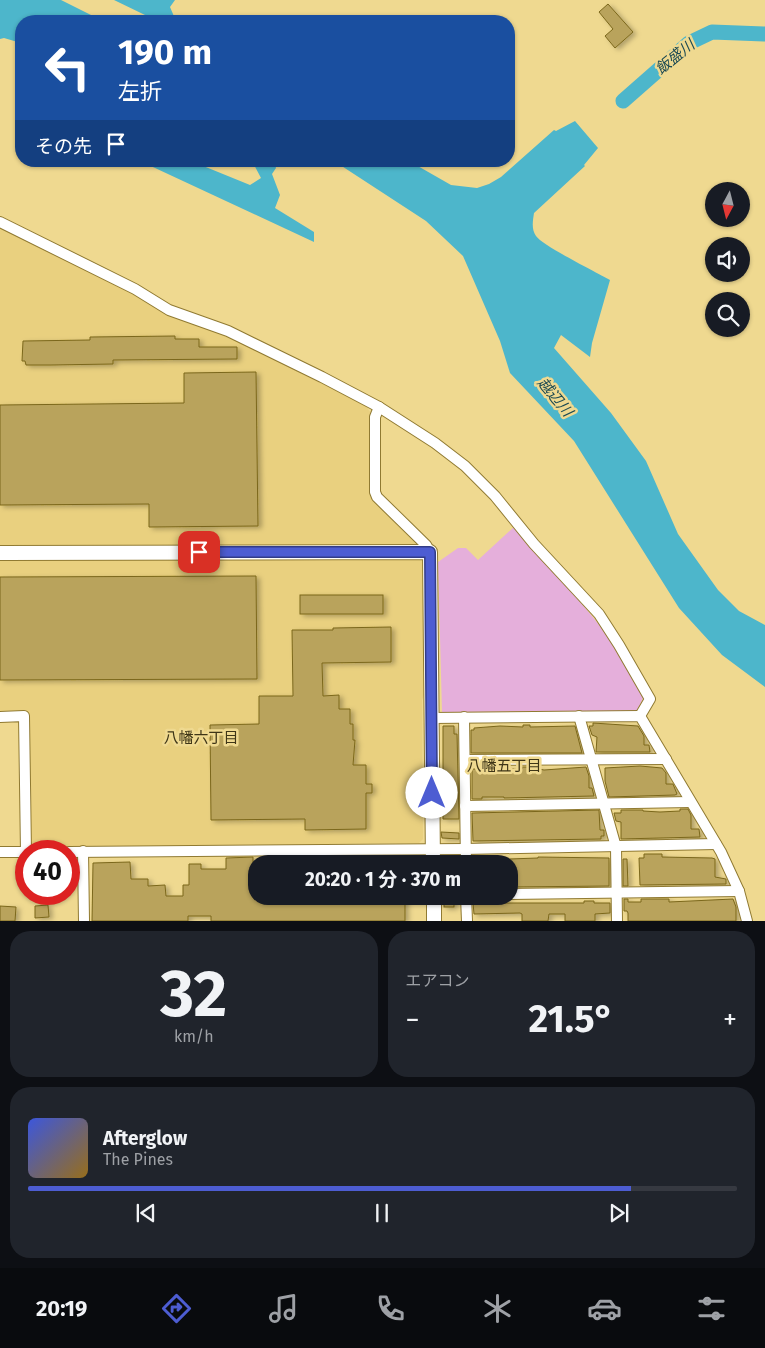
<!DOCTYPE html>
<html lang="ja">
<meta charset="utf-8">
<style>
body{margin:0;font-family:"Fira Sans","Noto Sans JP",sans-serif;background:#20242c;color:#f1f3f6;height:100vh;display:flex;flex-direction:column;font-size:19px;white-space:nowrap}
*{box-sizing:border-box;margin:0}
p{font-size:16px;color:#9ea1a6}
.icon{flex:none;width:28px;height:28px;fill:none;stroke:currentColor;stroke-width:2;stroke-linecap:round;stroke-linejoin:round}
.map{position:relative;height:921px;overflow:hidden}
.drawer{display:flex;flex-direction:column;gap:10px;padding:10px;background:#0d0f14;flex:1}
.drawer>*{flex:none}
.top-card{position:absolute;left:15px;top:15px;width:500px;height:152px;border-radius:20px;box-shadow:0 1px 4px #0004;background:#1a4fa0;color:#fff;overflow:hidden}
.needle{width:32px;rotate:187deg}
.controls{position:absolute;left:705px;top:182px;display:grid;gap:10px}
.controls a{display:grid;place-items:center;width:45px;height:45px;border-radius:50%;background:#171b24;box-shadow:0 1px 4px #0004;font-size:25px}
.speed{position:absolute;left:15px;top:840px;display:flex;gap:10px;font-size:25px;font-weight:700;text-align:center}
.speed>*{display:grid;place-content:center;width:65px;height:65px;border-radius:50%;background:#171b24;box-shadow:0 1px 4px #0004;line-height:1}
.speed .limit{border:8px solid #d22;background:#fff;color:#111}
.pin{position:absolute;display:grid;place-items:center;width:42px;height:42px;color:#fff;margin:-21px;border-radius:10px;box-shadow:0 2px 8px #0006}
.me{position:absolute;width:55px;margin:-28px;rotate:0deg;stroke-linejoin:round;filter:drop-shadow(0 0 4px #0008)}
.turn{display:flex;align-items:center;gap:18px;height:105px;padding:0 20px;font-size:22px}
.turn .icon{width:65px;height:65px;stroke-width:2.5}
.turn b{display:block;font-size:35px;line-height:42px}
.then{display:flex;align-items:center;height:48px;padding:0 20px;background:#0003;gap:10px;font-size:19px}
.big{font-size:38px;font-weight:700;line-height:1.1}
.drawer .widget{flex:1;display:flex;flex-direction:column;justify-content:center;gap:8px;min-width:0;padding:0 18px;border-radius:20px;background:#20242c}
.drawer .dial{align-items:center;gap:0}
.dial b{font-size:65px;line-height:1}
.song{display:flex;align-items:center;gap:15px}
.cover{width:60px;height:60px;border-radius:8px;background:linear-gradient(135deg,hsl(230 70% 55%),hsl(40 70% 35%))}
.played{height:5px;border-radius:2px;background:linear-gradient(90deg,#4d5dd2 85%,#363941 85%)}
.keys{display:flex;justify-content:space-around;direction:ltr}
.heat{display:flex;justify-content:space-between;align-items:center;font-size:28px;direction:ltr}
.drawer .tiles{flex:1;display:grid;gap:10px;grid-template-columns:1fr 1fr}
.widget:last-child{grid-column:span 2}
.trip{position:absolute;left:248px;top:855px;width:270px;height:50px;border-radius:20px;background:#171b24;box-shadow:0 1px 4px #0004;font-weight:700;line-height:50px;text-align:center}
.dock{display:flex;height:80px;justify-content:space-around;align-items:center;background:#090b0e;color:#9ea1a6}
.dock .icon{width:35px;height:35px}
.dock .active{color:#4d5dd2}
.dock b{font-size:22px;color:#f1f3f6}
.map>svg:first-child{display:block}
.built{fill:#e9d07f}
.green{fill:#e5afdb}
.water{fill:#4db6cb}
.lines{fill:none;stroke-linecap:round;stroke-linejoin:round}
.river{stroke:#4db6cb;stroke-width:15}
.building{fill:#b9a35c;stroke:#7b671b;filter:url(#shadow)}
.street-casing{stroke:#907a32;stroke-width:12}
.secondary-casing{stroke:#907a32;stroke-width:16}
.street{stroke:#fff;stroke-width:10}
.secondary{stroke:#fff;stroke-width:14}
.route-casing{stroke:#323c88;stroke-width:12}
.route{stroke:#4d5dd2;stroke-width:9}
.labels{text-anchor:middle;stroke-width:5;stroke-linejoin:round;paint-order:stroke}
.water-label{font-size:15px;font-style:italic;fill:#1c4a53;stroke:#efd990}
.neighbourhood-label{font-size:15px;fill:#3e3517;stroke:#efd990}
</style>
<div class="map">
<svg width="765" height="921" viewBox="0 0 765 921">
<defs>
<filter id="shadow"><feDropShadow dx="3.5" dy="2" stdDeviation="2.5" flood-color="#0004"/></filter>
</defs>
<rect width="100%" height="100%" fill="#efd990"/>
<!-- built -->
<polygon class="built" points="0,228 133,293 167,315 226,335 366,406 370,412 370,493 373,499 425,552 425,693 422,700 423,839 419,843 31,847 29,844 27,713 0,713"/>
<!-- green -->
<path class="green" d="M515,526c32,40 68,76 98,117 12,17 21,36 31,53l-7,15 -195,1 -4,-150 20,-14h8l12,12z"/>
<!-- water -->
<g class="water">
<polygon points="0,0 61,0 93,16 116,21 130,21 21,21 21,43 4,38 0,39"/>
<polygon points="114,0 175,0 170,7 176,21 150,21 145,15"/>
<path d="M575,121l23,27 -14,17 1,1 -51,47c-1,7 -3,16 2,23 7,10 60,36 74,44l-18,63 -2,14 -29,-22 -7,13 57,65 35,48 32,73 40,56 21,21 26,14v62l-43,-32 -43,-47 -105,-167 -64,-68 -10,-32 -37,-85 -37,-35 -92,-60h75l42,24 26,3 12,-4 12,-7 53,-47 2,1z"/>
<polygon points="140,161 191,161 250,185 261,178 252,161 274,161 276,168 272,174 280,195 275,208 314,232 314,242"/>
</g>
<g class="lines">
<!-- river -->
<polyline class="river" points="623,101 689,43 712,32 765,34"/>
</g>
<!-- building -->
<g class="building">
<polygon points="608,4 633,32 615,48 605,36 613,29 599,12"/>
<polygon points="175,336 175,339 199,339 199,347 237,347 237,359 113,360 113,364 51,365 26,365 25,361 22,361 23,341 90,340 90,337"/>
<polygon points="256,372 258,526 149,527 149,504 0,505 0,405 184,403 184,373"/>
<polygon points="256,576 257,679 0,680 0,577"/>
<rect x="300" y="595" width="83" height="19"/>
<polygon points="391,627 391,662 322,663 323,696 339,695 339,709 350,709 350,724 353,724 353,740 355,740 353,765 366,765 366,784 372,784 372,793 366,793 366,829 305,830 305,819 211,820 210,725 259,724 259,696 293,696 292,630 333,630 333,628"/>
<polygon points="593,723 638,726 644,736 644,745 649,745 650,752 596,752 597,737 592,735 589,726 593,726"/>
<polygon points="523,725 530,725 530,727 575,726 582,753 471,753 471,730 474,730 474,728 500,726 523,727"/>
<polygon points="443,726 454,726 454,734 457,734 459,819 443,819"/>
<polygon points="640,766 662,768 666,773 666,784 673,784 677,794 675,795 609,797 605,781 605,768"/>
<polygon points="522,767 534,767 534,768 544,770 586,767 589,776 589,788 592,788 594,796 504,798 504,797 482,797 482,799 472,799 472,769 522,769"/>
<polygon points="680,809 688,809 691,815 691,829 699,829 700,837 621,839 621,822 616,821 614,813 621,813 621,810 643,810 643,811 660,812 680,811"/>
<polygon points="599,810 600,830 604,830 604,836 601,836 601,839 473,841 472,813"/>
<polygon points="441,832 459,833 459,839 442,838"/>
<polygon points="644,854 662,854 662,857 712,858 715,859 715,877 726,879 726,884 640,885 639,858 644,858"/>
<polygon points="253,857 253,898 405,896 405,921 211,921 211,916 188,916 188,921 92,921 93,863 130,862 131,879 148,879 148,886 165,885 166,896 183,896 183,885 189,885 189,864 201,864 201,869 226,869 226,858"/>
<polygon points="267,857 294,857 293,864 267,864"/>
<polygon points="538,857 609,858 609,886 509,887 509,859 538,858"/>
<polygon points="623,859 627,859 628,886 623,886"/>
<rect x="444" y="896" width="10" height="11"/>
<polygon points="624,899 628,899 628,902 641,902 641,899 669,899 669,902 733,899 736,907 736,921 628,921 628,913 627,911 624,911"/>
<polygon points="584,901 594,901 594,903 610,903 610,913 595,914 595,921 565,921 565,914 549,914 548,921 522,921 522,914 520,913 474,914 473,903 584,903"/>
<polygon points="48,905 49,917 35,918 35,906"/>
<polygon points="0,906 16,907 15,921 0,921"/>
</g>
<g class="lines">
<!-- street casing -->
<g class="street-casing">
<g id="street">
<polyline points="0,222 135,289 169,310 228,331 322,377 379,407 435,443 465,466 495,496 534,544 599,614 619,645 650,699 640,716"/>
<polyline points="379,407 375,417 375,492 377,497 426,545 430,552"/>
<polyline points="579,716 616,847 617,921"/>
<polyline points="0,717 24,716 26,852"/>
<polyline points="464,717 466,864"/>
<polyline points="432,718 640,716 721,852 739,891 747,921"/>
<polyline points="465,760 666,759"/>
<polyline points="465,806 690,802"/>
<polyline points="83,851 84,921"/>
<polyline points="0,852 26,852"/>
<polyline points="69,852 466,849 716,844"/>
<polyline points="509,894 739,891"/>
<polyline points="466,896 467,921"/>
</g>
</g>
<!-- secondary casing -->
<g class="secondary-casing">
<g id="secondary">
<polyline points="0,553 430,552 433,864"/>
<polyline points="434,896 434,921"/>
</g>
</g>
<!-- street -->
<use href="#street" class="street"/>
<!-- secondary -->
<use href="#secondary" class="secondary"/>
</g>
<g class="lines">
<!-- route casing -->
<g class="route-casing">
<polyline id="route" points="199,552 430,552 432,793"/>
</g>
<!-- route -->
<use href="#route" class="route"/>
</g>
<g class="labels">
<!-- water labels -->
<g class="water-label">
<text transform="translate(675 57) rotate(-39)" y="5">飯盛川</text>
<text transform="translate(555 397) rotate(50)" y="5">越辺川</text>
</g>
<!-- neighbourhood labels -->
<g class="neighbourhood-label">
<text x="201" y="743">八幡六丁目</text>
<text x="504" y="771">八幡五丁目</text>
</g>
</g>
</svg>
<div class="controls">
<a><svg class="needle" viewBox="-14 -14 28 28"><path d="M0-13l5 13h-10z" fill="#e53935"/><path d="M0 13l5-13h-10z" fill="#9ea1a6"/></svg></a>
<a><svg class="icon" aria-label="sound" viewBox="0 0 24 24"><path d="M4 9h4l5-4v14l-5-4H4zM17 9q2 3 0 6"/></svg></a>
<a><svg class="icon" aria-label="search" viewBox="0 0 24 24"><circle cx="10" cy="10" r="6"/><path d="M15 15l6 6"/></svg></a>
</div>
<div class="speed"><div class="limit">40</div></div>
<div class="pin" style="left:199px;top:552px;background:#d93025"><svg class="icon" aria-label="arrive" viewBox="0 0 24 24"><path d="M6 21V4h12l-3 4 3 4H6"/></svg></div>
<svg class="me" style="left:432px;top:793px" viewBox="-20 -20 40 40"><circle r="19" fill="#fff"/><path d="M0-13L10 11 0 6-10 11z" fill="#4d5dd2"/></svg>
<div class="trip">20:20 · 1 分 · 370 m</div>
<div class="top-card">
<div class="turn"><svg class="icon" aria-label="left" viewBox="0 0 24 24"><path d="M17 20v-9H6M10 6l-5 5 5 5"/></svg><div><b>190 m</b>左折</div></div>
<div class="then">その先<svg class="icon" aria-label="arrive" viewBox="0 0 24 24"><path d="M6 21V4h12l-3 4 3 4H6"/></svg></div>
</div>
</div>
<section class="drawer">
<div class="tiles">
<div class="widget dial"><b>32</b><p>km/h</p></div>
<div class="widget"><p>エアコン</p>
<div class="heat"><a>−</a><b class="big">21.5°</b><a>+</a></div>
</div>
<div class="widget">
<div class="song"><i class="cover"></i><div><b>Afterglow</b><p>The Pines</p></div></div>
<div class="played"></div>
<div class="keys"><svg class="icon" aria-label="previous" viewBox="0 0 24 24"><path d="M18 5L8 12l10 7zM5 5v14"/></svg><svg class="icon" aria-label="pause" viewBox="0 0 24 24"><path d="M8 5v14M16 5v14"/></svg><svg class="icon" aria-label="next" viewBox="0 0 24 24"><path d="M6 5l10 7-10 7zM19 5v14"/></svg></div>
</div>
</div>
</section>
<nav class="dock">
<b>20:19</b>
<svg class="icon active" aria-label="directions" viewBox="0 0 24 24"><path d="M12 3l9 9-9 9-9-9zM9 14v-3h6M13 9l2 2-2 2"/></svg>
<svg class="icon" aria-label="music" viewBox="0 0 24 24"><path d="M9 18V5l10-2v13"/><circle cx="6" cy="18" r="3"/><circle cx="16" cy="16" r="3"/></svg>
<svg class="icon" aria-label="phone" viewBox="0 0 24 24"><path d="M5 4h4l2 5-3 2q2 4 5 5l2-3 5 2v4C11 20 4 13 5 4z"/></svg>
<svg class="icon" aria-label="climate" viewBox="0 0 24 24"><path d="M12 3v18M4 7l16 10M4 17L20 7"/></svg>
<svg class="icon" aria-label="car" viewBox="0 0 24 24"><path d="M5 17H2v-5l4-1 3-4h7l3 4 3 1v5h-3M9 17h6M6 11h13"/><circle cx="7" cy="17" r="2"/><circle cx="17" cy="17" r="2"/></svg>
<svg class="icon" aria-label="filters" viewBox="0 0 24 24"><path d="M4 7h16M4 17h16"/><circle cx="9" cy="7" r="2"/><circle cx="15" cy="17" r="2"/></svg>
</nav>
